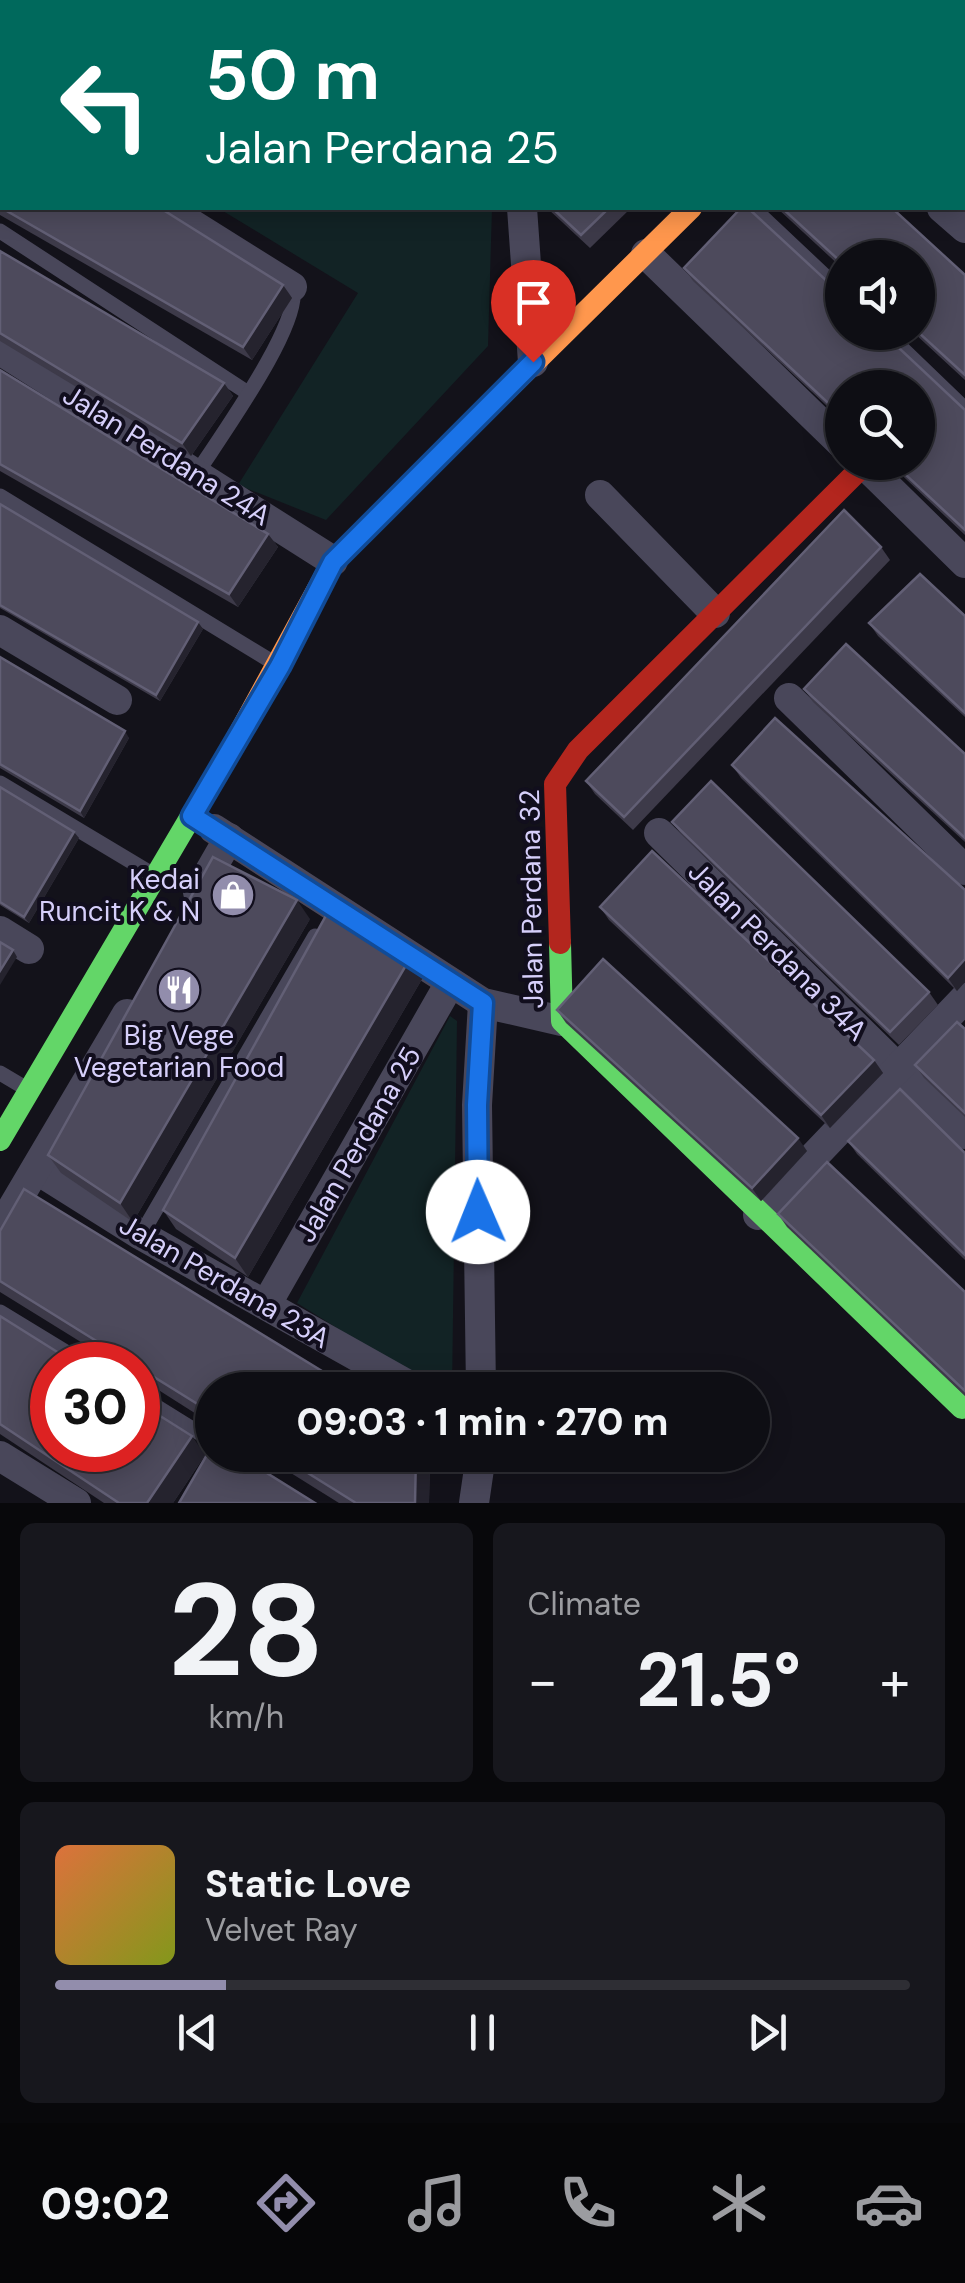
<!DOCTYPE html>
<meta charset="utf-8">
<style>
body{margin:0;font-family:"DM Sans",sans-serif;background:#17171d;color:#f1f3f6;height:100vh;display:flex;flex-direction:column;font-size:38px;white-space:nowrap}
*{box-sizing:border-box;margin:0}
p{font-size:32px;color:#9b9ca0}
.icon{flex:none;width:55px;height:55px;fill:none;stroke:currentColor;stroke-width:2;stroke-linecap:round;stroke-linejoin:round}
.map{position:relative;height:1503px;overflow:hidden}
.panel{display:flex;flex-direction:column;gap:20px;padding:20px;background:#08080b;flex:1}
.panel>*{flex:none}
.guide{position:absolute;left:0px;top:0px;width:965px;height:210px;box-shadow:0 5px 25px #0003,0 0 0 2px #2e2e34;background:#00695c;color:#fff;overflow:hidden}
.tools{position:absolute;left:825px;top:240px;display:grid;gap:20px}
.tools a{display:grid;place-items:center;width:110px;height:110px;border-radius:50%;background:#0e0e14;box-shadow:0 5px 25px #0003,0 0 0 2px #2e2e34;font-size:50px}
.speed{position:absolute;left:30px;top:1342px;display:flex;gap:20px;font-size:50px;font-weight:700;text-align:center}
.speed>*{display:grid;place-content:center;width:130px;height:130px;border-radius:50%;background:#0e0e14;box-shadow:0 5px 25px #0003,0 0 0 2px #2e2e34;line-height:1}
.speed .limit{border:15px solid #d22;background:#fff;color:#111}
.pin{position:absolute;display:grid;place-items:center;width:85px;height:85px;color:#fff;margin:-102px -42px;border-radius:50% 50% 50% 0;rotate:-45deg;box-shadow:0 0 10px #0007}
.pin .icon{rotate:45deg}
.me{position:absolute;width:110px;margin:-55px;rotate:359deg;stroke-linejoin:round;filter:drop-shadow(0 0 8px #0008)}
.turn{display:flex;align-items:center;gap:35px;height:210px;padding:0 40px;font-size:45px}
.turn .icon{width:130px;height:130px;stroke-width:2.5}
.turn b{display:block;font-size:70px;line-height:85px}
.big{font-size:75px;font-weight:800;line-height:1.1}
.panel .tile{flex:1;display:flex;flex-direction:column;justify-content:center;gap:15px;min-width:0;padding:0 35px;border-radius:15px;background:#17171d}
.panel .dial{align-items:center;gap:0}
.dial b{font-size:130px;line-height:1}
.song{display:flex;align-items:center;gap:30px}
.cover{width:120px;height:120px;border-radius:15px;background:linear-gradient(135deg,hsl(20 70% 55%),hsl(70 70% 35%))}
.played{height:10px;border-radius:5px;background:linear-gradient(90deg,#928dac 20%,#2e2e34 20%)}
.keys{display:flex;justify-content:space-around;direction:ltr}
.heat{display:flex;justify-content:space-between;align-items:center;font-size:55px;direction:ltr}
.panel .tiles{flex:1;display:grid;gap:20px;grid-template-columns:1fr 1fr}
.tile:last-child{grid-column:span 2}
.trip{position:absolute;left:195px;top:1372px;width:575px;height:100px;border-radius:50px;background:#0e0e14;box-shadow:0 5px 25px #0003,0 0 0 2px #2e2e34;font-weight:800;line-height:100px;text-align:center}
.dock{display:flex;height:160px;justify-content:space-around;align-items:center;background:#060608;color:#9b9ca0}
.dock .icon{width:70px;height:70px}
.dock .on{color:#928dac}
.dock b{font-size:45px;color:#f1f3f6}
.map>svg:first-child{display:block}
.green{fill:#122325}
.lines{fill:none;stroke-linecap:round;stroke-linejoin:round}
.lane{stroke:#49475a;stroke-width:15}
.street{stroke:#49475a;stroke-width:30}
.fast{stroke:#63d668;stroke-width:22}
.slow{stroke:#ff974d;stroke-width:22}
.jam{stroke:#b3261e;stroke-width:22}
.wall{fill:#3d3a49}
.shaded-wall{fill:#25232e}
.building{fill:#4d4a5c;stroke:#625f75;stroke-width:2.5}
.route-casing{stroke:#114b97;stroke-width:25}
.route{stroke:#1a73e8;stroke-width:18}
.labels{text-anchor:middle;stroke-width:8;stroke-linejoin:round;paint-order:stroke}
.street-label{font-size:28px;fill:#d6cffa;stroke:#110e1d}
.poi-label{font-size:28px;fill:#d6cffa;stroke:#110e1d;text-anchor:end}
</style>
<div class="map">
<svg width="965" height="1503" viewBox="0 0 965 1503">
<rect width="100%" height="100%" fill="#13121a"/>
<!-- green -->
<g class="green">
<polygon points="62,0 513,0 60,2"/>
<polygon points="218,208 492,208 488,346 326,520 238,485 358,293"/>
<polygon points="450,1016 457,1021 452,1390 436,1390 297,1303"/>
</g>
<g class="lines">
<!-- lane -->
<g class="lane">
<polyline points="819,0 821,2"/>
<polyline points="912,0 915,2"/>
<polyline points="962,48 965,51"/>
<polyline points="753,208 842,292"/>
<polyline points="0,231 248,393"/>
<polyline points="885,332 965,409"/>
<path d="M197,473c21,-33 108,-153 95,-186"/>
<polyline points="0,496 274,663"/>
<polyline points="0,783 152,874"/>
<polyline points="0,1073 27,1089"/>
<polyline points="141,1235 315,936"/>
<polyline points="0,1312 87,1365"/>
<polyline points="138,1395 212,1441"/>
</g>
<!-- street -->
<g class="street">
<polyline points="535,2 537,0"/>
<polyline points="884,2 886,0"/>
<polyline points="0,102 2,104"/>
<polyline points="166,208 292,287"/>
<polyline points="522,208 533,362"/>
<polyline points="942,208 965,228"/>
<polyline points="646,254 842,444"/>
<polyline points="0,350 333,561"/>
<polyline points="862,462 965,563"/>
<polyline points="600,495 715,613"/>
<polyline points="0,630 117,700"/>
<polyline points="789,698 965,870"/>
<polyline points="214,829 483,1003 562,1021"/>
<polyline points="659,833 965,1134"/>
<polyline points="198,892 229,838"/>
<polyline points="0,931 29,949"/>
<polyline points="36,1169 141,1235 417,1390"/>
<polyline points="758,1215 965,998"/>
<polyline points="0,1229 127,1014"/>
<polyline points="266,1305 450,983"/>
<polyline points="481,1390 477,1105 483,1003"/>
<polyline points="0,1456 76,1503"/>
<polyline points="474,1503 481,1455"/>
</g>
<!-- fast -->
<g class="fast">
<polyline points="560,943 562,1021 962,1408"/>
<polyline points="0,1140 232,747"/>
</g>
<!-- slow -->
<polyline class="slow" points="232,747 333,561 691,208"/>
<!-- jam -->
<polyline class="jam" points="560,943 555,784 578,750 864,465"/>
</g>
<!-- wall -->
<g class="wall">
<polygon points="558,0 663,0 661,2 556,2"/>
<polygon points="0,107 283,285 292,298 252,360 0,215"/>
<polygon points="547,208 631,208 590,248"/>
<polygon points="777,208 892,208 965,275 965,380 913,332 918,332 842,258 842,268"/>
<polygon points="0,251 224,383 233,396 191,456 0,341"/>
<polygon points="684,268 965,410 965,535 888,462 918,462 842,388 842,420 693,281"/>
<polygon points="0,370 268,534 278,547 238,607 0,471"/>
<polygon points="0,504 203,629 160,701 0,608"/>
<polygon points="881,547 890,560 633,830 595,794 586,781"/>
<polygon points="965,616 965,717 878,636 869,623"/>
<polygon points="0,657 129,738 84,818 0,768"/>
<polygon points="804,689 965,754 965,842 813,702"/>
<polygon points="732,765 965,890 965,982 957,991 741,778"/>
<polygon points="0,787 79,838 29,923 0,905"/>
<polygon points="672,822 929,992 938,1005 899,1045 681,834"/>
<polygon points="600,907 874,1060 883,1073 830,1128 609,920"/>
<polygon points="310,919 133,1222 61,1173 48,1155"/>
<polygon points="425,974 248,1277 176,1229 163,1210"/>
<polygon points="557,1010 807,1151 761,1201 566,1023"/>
<polygon points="965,1029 965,1117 924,1078 915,1065"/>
<polygon points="848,1141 965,1153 965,1260 857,1154"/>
<polygon points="778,1214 965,1292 965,1396 787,1227"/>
<polygon points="0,1231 212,1390 212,1424 138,1377 138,1365 118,1365 0,1292"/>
<polygon points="0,1316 205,1455 173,1503 104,1503 0,1434"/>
<polygon points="262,1455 430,1455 429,1503 339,1503"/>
</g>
<!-- shaded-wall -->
<g class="shaded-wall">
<polygon points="834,0 849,0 847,2 836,2"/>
<polygon points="283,285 292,298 252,360 243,347"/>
<polygon points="224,383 233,396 191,456 182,443"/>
<polygon points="268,534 278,547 238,607 229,594"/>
<polygon points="198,622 203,629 160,701 156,695"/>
<polygon points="125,731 129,738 84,818 80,811"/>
<polygon points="74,832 79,838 29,923 24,917"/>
<polygon points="297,900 310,919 133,1222 120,1203"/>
<polygon points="13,950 17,957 0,985 0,971"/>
<polygon points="412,955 425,974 248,1277 235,1258"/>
<polygon points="965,959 965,982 957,991 948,978"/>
<polygon points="874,1060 883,1073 830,1128 821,1115"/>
<polygon points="798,1138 807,1151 761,1201 752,1188"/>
<polygon points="192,1436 205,1455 173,1503 147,1503"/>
<polygon points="416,1455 430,1455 429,1503 415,1503"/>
</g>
<!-- building -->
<g class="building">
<polygon points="558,0 642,0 639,2 556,2"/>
<polygon points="689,0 789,0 791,2 686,2"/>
<polygon points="936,0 965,0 965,27 962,25 962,2 939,2"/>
<polygon points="962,73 965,75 965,207 962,205"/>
<polygon points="0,107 2,109 2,208 160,208 283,285 243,347 0,207"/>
<polygon points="552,208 609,208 581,235"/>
<polygon points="741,208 748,208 842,295 842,332 882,332 965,410 965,530 892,462 918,462 918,388 842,388 842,416 684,268"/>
<polygon points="782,208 892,208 965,275 965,375 918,332 918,258 842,258 842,263"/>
<polygon points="0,251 224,383 182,443 0,333"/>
<polygon points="0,370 268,534 229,594 0,464"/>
<polygon points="0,504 198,622 156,695 0,605"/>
<polygon points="844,510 881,547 624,817 586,781"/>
<polygon points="920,574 965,616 965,713 869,623"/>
<polygon points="846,644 965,754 965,838 804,689"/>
<polygon points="0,657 125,731 80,811 0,764"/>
<polygon points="775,718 965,890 965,959 948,978 732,765"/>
<polygon points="711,781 929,992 890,1032 672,822"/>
<polygon points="0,787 74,832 24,917 0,902"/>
<polygon points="652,851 874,1060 821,1115 600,907"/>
<polygon points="213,857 297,900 120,1203 48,1155"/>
<polygon points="328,912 412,955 235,1258 163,1210"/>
<polygon points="0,942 13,950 0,971"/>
<polygon points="603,959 798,1138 752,1188 557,1010"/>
<polygon points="957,1022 965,1029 965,1113 915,1065"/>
<polygon points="900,1089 965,1153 965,1255 848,1141"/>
<polygon points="827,1162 965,1292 965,1391 778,1214"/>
<polygon points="24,1189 353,1390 212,1390 212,1413 138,1367 138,1365 135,1365 0,1281 0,1231"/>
<polygon points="0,1316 78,1365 52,1365 52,1450 138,1450 138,1402 192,1436 147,1503 119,1503 0,1424"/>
<polygon points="212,1446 212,1455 238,1455 315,1503 179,1503"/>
<polygon points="279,1455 416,1455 415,1503 356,1503"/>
</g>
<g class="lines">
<!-- route casing -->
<g class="route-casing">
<polyline id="route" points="478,1212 477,1105 483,1003 192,816 280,666 333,562 533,362"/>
</g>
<!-- route -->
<use href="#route" class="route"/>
</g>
<!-- icons -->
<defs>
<g id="shop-disc" transform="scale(2.25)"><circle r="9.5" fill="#928dac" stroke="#110e1d"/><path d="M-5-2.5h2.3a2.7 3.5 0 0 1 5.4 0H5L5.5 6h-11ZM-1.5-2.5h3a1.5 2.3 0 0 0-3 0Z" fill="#fff"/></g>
<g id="restaurant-disc" transform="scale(2.25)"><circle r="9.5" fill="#928dac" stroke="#110e1d"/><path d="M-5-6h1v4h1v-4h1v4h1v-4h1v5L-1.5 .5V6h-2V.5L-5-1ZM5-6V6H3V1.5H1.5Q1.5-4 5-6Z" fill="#fff"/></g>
</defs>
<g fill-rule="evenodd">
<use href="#shop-disc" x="233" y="895"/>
<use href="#restaurant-disc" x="179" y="990"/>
</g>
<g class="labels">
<!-- street labels -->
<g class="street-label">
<text transform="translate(167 455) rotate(32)" y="10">Jalan Perdana 24A</text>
<text transform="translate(531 899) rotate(-91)" y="10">Jalan Perdana 32</text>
<text transform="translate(778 951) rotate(45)" y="10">Jalan Perdana 34A</text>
<text transform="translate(358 1144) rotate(-60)" y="10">Jalan Perdana 25</text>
<text transform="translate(225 1281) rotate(30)" y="10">Jalan Perdana 23A</text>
</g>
<!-- poi labels -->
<g class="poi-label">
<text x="200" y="889">Kedai<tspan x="200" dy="32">Runcit K &amp; N</tspan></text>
<text x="179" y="1045" text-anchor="middle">Big Vege<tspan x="179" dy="32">Vegetarian Food</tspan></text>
</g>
</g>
</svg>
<div class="tools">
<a><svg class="icon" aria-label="sound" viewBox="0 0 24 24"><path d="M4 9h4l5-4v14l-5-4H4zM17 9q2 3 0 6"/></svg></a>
<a><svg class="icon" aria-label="search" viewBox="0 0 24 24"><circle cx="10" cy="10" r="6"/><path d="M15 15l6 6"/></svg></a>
</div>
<div class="speed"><div class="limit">30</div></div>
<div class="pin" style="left:533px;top:362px;background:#d93025"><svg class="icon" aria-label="arrive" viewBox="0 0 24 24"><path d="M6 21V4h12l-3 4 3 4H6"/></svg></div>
<svg class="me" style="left:478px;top:1212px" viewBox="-20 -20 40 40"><circle r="19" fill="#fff"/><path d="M0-13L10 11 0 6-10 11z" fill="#1a73e8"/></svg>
<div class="trip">09:03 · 1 min · 270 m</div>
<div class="guide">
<div class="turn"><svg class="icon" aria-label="left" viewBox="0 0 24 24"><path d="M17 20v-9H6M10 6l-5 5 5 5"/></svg><div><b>50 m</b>Jalan Perdana 25</div></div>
</div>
</div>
<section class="panel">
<div class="tiles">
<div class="tile dial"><b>28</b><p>km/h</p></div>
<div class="tile"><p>Climate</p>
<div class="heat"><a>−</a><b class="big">21.5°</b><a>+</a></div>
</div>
<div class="tile">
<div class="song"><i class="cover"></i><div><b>Static Love</b><p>Velvet Ray</p></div></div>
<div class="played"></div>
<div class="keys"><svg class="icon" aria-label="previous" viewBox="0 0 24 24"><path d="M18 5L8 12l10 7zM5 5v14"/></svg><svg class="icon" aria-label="pause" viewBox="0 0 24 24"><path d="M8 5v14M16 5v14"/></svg><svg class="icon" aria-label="next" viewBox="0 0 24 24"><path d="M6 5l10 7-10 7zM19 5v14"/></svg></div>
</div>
</div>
</section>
<nav class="dock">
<b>09:02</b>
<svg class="icon on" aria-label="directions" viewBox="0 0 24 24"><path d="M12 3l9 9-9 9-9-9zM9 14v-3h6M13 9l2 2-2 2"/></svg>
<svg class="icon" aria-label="music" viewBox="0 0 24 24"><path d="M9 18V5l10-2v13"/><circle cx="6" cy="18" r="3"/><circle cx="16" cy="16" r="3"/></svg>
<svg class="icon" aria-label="phone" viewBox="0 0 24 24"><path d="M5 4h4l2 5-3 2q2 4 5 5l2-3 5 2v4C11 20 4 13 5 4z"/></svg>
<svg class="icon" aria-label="climate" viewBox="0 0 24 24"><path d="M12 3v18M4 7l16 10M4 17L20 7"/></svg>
<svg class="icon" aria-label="car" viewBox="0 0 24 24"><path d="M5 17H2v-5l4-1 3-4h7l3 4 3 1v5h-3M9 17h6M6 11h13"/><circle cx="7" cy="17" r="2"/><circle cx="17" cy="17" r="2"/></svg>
</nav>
